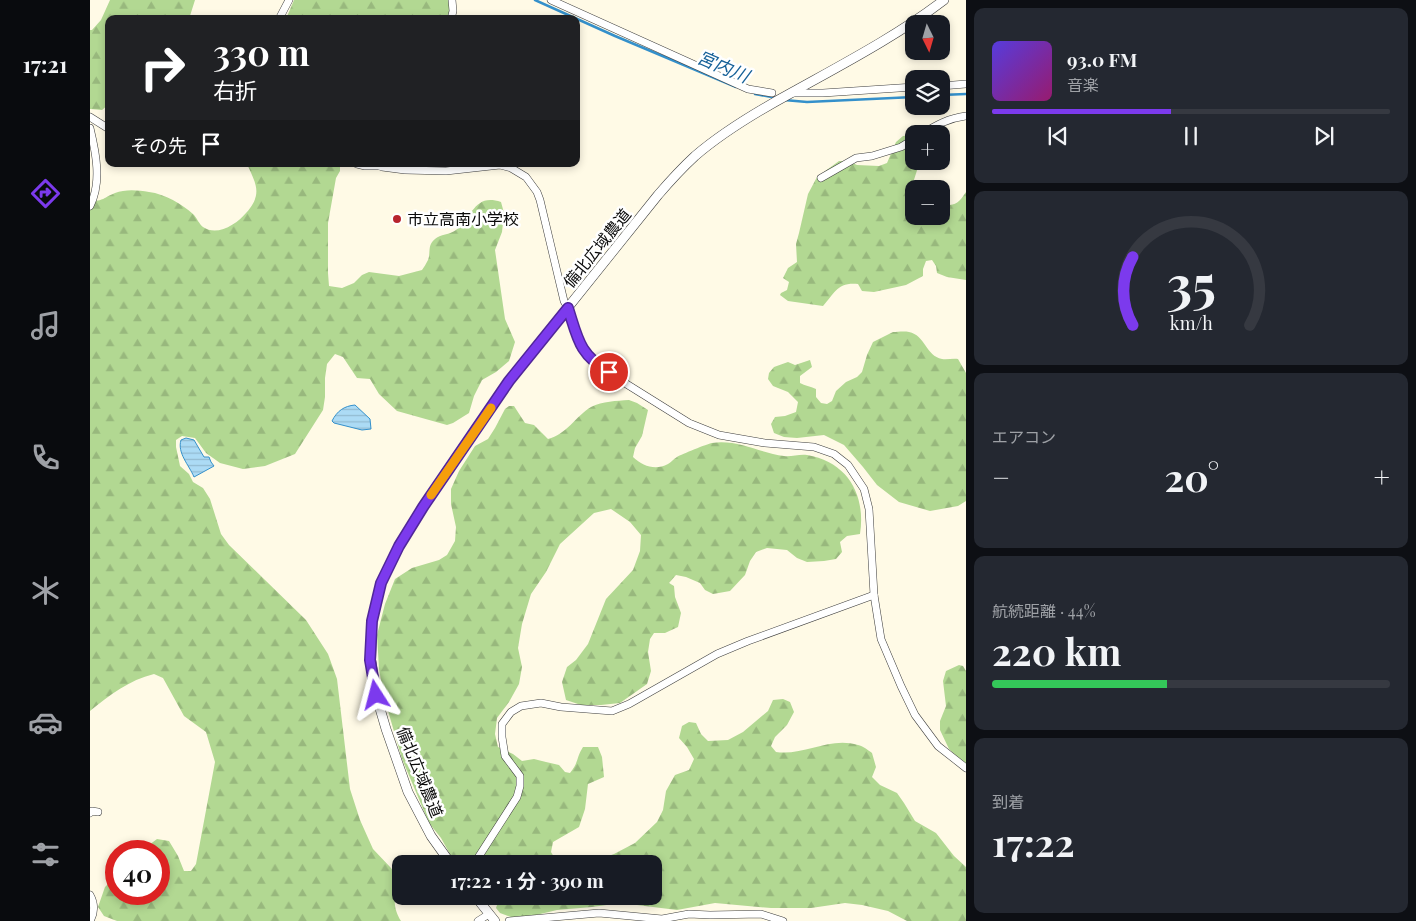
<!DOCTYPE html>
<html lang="ja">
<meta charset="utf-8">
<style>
body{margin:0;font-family:"Playfair Display","Noto Sans JP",serif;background:#242831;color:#f1f3f6;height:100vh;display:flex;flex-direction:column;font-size:19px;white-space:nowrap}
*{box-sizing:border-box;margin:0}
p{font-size:16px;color:#9ea1a6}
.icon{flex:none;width:28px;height:28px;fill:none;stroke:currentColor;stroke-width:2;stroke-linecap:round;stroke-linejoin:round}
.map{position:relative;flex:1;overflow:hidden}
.panel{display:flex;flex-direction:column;gap:8px;padding:8px;background:#0d0f14;width:450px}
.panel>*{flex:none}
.top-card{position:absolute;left:15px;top:15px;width:475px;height:152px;border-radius:10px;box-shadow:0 2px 8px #0003;background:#202124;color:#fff;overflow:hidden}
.needle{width:32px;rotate:175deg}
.buttons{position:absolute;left:815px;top:15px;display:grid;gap:10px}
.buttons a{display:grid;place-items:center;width:45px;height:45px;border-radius:10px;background:#171b24;box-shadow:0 2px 8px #0003;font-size:25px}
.speed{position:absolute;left:15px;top:840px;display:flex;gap:10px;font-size:25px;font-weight:700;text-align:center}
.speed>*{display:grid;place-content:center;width:65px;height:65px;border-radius:50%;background:#171b24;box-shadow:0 2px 8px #0003;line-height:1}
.speed .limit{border:8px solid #d22;background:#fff;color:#111}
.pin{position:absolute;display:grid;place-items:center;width:42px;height:42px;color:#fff;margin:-21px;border:2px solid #fff;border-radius:50%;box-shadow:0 1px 5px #0007}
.me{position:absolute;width:55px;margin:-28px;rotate:351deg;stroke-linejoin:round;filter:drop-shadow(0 0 4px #0008)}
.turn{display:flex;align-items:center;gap:18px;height:105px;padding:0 25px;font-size:22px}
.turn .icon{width:65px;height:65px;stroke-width:2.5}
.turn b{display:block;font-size:35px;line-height:42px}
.then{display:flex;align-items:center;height:48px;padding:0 25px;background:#0003;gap:10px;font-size:19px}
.big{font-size:38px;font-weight:700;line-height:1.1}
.panel .card{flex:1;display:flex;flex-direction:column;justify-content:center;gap:8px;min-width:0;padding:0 18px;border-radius:10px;background:#242831}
.panel .dial{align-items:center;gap:0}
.dial svg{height:130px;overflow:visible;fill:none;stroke:#363941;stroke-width:7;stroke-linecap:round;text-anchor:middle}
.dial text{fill:#f1f3f6;stroke:none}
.song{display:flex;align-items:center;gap:15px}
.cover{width:60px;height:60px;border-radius:8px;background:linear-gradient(135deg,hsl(250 70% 55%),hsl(320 70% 35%))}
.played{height:5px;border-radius:2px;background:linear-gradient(90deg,#7c3aed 45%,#363941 45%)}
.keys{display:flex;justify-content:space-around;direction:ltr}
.heat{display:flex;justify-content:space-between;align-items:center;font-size:28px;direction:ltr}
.charge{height:8px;border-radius:4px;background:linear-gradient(90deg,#34c759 44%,#363941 0)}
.trip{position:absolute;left:302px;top:855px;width:270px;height:50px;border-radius:10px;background:#171b24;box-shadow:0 2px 8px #0003;font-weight:700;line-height:50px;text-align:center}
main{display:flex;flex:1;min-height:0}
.tab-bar{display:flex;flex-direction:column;width:90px;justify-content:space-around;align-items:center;background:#090b0e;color:#9ea1a6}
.tab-bar .icon{width:35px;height:35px}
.tab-bar .current{color:#7c3aed}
.tab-bar b{font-size:22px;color:#f1f3f6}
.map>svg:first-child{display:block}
.forest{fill:url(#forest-firs)}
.water{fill:url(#water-rules);stroke:#3490cb}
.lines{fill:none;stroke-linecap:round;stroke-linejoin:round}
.stream{stroke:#3490cb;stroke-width:2.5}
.minor-casing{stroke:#3d3d3d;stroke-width:8}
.tertiary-casing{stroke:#3d3d3d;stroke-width:10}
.minor{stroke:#fff;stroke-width:7}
.tertiary{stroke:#fff;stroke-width:9}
.route-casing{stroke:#51269a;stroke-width:12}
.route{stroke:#7c3aed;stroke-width:9}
.slow{stroke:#f59e0b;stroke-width:9}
.poi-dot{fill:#b7242d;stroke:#fff;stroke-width:2}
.labels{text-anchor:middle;stroke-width:5;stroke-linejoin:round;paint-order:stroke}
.poi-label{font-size:16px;fill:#0a0a0a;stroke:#fff;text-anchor:start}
.street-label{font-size:16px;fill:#0a0a0a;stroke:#fff}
.water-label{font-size:18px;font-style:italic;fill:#166198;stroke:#fff}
</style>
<main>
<nav class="tab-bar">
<b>17:21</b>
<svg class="icon current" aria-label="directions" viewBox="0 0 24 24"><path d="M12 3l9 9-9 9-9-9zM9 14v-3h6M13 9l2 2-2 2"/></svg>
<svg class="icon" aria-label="music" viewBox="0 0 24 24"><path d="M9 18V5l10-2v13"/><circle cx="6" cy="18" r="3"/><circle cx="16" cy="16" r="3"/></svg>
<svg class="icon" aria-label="phone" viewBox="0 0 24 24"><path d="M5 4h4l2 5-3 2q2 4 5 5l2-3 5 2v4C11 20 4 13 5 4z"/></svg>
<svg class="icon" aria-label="climate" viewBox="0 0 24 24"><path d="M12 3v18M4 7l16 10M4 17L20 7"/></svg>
<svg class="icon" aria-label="car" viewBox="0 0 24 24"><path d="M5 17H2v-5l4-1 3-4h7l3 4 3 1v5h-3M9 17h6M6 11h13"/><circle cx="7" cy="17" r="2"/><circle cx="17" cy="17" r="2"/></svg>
<svg class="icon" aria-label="filters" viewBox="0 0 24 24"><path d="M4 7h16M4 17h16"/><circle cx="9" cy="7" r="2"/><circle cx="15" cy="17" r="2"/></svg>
</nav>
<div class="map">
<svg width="876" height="921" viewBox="0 0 876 921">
<defs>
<pattern id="forest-firs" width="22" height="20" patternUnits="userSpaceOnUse" patternTransform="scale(1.25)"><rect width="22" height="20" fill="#b2d892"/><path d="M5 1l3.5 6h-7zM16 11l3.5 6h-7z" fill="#98b87d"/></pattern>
<pattern id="water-rules" width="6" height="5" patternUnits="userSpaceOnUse" patternTransform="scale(1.25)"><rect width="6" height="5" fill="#acdbf5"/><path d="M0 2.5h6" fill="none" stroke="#93bbd1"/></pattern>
</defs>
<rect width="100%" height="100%" fill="#fffae6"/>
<!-- forest -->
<g class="forest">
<polygon points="20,0 105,0 99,19 19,19 19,104 12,110 0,109 0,30 2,30 11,20"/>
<polygon points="204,0 359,0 361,8 358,19 196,19"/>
<path d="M823,135l1,26h6l-8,25 2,7v23h27v-11c14,1 17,-1 25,-13v88l-19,-3 -10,-4 -1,-7 -4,-6 -6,1 -3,8v7l-17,9 -32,7 -12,-1 -4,-7c-21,-2 -23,9 -35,22l-35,-5 -8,-6 1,-2 6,-3 2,-8 -6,-4 5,-10 9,-6 -1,-18 3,-11 9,-39 9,-17 22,-16h9l9,4 22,1 8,-3 9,-21 7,-6z"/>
<path d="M157,164h93v7l-4,7 -8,45v50l1,13 13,2 12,-5 8,-8 7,-3 30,4 23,-6c2,-3 4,-6 6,-10 3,-7 -1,-15 7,-21 5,-5 15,-4 21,-9 17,-13 18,-37 45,-28l3,11 -2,19 -7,18 10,69 10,23 -6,19 -13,11 -14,8 -8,16 -5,17 -16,10 -6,2 -50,-14 -18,-17 -9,-15 -13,-1 -14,-21 -8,-3 -8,10 -2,14v19l-2,13 -28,44 -30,12 -22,3 -23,-6 -14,-10 -11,-15 -13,-2 -6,4v7l4,19 9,8 4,8 10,6 7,11 11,35 8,11 77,75 22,34 9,25 13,110 10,31 13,29 18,19 8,13c-5,16 -7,25 2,40h-284l-13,-5 -6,-9 7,-20 11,-11v18h43v-43h-18l16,-12 12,2 9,15 6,15h7l5,-7 19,-102 -9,-30 -22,-16 -21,-38 -9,-4c-25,6 -44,21 -64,37v-510c14,0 13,-3 25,-8 10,-4 23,-3 34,-1 16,2 33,12 44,22 4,4 6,10 10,13 14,10 34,-3 43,-14 17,-19 10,-29 1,-49z"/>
<path d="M803,332c4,0 11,-1 16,0 16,3 17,24 33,27 5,1 11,-1 16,0l8,14v128l-8,5 -28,5 -31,-9 -22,-17 -14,-18 -19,-22 -20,-10 -27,3 -13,-1 -10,-4 -3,-9 4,-7 10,-1 11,-4 2,-10 -10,-10 -15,-6 -5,-7 1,-6 5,-6 14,-5 7,3 15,-5 2,7 -12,9v7c5,3 10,3 16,6v8l5,6 6,1 5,-3 4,-10 10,-9 11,-5 5,-5 5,-17 6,-13z"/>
<path d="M539,400l8,3 11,7 -6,26 -7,12 -2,9c10,9 22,14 35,7 4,-2 5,-5 9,-7 5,-3 30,-13 35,-14 25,-4 48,10 72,13 7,1 15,-2 23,-1 41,7 59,40 53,79l-13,2 -7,6 2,10 -6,7 -12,2 -17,1 -10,-4 -10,-8 -20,-2 -11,4 -6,9 -5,14 -15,16 -17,3 -8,-4 -5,-7 -14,-6 -10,-2 -7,8 5,3 1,11 6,16 -3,14 -13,6h-11l-4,6 -2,13 3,19 -4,13 -27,19 -19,2h-20l-15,-5 -4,-18 5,-15 9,-7 12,-16 18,-45 27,-29 7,-19 1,-16 -11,-13 -19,-13 -17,4 -34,31 -14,28 -15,22 -9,30 -4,24 4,19 -3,17 -10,18 -12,16 -2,16 3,13 15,7 9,7 12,-2 12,3 13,3 6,7 5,1c9,-11 6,-15 13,-26h15l4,10 2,20 -16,7 -3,25 -6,18 -26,15 -2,10 7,12 -99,-1 -8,-7 -10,-18 -12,-15 -27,-64 -18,-62 -5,-28 -2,-34 8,-31 10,-25 17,-11 27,-8 8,-5 8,-14 1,-14 -5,-23v-15l8,-18 16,-25 13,-7 7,-11 10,-19 4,-3h5l11,17 9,2 14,14c18,-4 28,-23 43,-32 12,-6 25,-6 38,-7z"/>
<polygon points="869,665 873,666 876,671 876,765 859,749 850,730 850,721 856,706 853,681 856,671"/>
<path d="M693,699l7,3 4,10 -7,13 -12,12 -4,9 5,6c28,4 54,-16 82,-7 5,1 10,5 14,8l4,14 -4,10 8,8 17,8 7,10 11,18 21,12 18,23 12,11v54h-59l-19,-10 -26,-6 -17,-2 -34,5h-40l-56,-5 -38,7 -56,-7 -29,4 -35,3 -25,6 -21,1 -11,-4 -4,-5 4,-12h154v-32h-68l28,-10 21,-11 22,-21 6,-12 3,-19 9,-16 14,-5 5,-11 -7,-12 -8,-9 3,-12 7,-4 7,1 5,11 7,7 20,-1 15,-8 25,-21 5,-11z"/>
</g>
<!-- water -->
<g class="water">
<path d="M265,405l15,14 1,10 -9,1 -28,-7 -2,-2c5,-10 12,-15 23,-16z"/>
<path d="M96,438l8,2 10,17h5l2,5 3,4 -20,11c-5,-12 -17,-24 -13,-37z"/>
</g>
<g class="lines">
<!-- stream -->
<g class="stream">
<polyline points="445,0 525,36 646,87"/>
<polyline points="665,94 687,98"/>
<polyline points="851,95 876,94"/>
<polyline points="694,100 717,102 824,97"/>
</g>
<!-- minor casing -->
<g class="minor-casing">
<g id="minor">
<polyline points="461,0 658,89 682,93"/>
<polyline points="189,19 199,0"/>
<polyline points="361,19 363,11 362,0"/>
<polyline points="851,86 876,84"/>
<polyline points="702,93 733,93 824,87"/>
<polyline points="0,117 19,129"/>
<path d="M0,128c6,25 12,54 0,78"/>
<path d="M832,134c14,-9 27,-16 44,-18"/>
<polyline points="267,164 275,166 289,166"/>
<polyline points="286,164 292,167 315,170 356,171 410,165 421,168 436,177 447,192 450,200 474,301 478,308 491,348 506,365 599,423 629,435 675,443 724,447 744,454 758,465 774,489 779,509 784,595 791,639 811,686 825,715 848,746 876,768"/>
<polyline points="731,178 766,158 782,156 811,147 824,139"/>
<polyline points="0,813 2,811 8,812"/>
<polyline points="384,864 427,797 430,786 430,776 415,756 412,737 412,724 421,712 431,706 451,703 471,707 522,711 539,704 627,654 658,641 784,595"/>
<path d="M0,895c5,9 5,17 0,26"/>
<polyline points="388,921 399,914"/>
<polyline points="419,921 509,913 572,919 599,914 620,915 671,914 693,921"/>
</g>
</g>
<!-- tertiary casing -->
<g class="tertiary-casing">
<g id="tertiary">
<path d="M361,864l-20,-28 -23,-44 -22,-63 -10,-34 -5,-35 1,-39 9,-38 18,-37 24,-39 86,-126 149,-186c12,-14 24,-27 37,-39 29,-25 63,-45 96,-63 52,-29 106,-57 153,-93"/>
<polyline points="385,896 405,921"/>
</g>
</g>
<!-- minor -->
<use href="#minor" class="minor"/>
<!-- tertiary -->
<use href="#tertiary" class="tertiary"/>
</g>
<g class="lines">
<!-- route casing -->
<g class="route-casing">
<path id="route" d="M286,695l-6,-35 2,-39 9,-38 18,-37 24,-39 86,-126 59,-73c10,31 11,46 41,64"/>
</g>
<!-- route -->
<use href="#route" class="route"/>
<!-- slow -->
<polyline class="slow" points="341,495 401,408"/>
</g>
<!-- markers -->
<circle class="poi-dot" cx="307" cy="219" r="5"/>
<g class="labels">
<!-- poi labels -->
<g class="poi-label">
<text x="317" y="225">市立高南小学校</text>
</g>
<!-- street labels -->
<g class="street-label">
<text transform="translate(507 248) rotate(-51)" y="6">備北広域農道</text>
<text transform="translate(330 772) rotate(68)" y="6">備北広域農道</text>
</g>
<!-- water labels -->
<g class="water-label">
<text transform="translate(633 67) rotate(23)" y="6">宮内川</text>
</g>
</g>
</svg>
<div class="buttons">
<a><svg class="needle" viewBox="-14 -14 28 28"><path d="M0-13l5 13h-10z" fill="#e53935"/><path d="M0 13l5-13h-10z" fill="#9ea1a6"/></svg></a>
<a><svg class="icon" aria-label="layers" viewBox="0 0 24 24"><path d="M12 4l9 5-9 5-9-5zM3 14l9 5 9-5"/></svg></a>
<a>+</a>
<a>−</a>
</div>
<div class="speed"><div class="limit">40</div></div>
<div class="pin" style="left:519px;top:372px;background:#d93025"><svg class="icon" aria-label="arrive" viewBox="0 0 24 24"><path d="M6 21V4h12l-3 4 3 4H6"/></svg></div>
<svg class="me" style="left:286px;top:695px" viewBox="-20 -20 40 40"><path d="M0-17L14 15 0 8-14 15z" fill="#7c3aed" stroke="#fff" stroke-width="4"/></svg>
<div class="trip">17:22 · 1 分 · 390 m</div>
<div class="top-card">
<div class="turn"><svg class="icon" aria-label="right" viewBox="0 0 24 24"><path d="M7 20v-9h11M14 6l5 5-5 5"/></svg><div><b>330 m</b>右折</div></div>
<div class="then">その先<svg class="icon" aria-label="arrive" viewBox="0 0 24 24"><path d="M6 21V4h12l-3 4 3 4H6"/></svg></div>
</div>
</div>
<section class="panel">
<div class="card">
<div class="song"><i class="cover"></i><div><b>93.0 FM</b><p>音楽</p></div></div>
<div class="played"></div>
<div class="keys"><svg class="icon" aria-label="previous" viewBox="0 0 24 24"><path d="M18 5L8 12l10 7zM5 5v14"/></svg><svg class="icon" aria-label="pause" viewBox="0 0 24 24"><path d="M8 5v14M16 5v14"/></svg><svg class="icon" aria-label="next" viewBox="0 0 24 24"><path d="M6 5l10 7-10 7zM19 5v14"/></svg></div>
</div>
<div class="card dial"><svg viewBox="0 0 100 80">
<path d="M14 69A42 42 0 1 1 86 69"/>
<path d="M14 69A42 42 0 0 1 14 27" stroke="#7c3aed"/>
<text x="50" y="56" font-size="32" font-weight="700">35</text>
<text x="50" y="72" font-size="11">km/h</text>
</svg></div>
<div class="card"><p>エアコン</p>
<div class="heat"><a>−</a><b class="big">20°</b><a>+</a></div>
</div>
<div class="card"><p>航続距離 · 44%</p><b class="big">220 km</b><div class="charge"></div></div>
<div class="card"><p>到着</p><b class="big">17:22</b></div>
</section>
</main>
